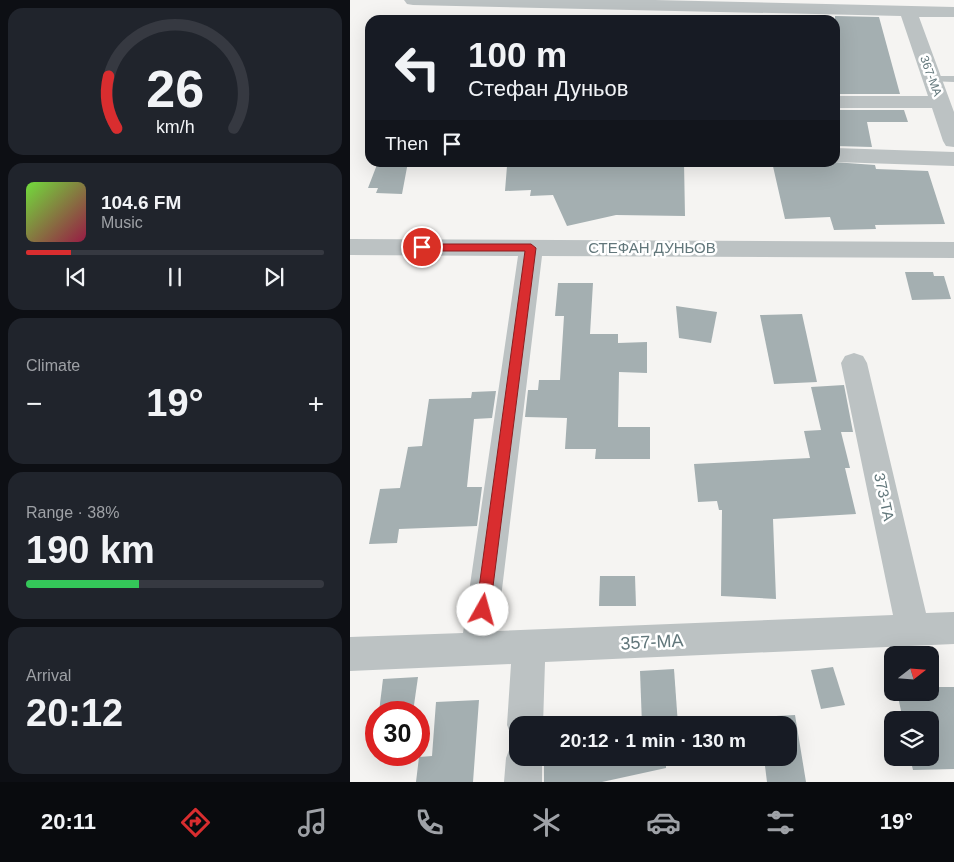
<!DOCTYPE html>
<meta charset="utf-8">
<style>
body{margin:0;font-family:Helvetica,sans-serif;background:#20242c;color:#f1f3f6;height:100vh;display:flex;flex-direction:column;font-size:19px;white-space:nowrap}
*{box-sizing:border-box;margin:0}
p{font-size:16px;color:#9ea1a6}
.icon{flex:none;width:28px;height:28px;fill:none;stroke:currentColor;stroke-width:2;stroke-linecap:round;stroke-linejoin:round}
.map{position:relative;flex:1;overflow:hidden}
.drawer{display:flex;flex-direction:column;gap:8px;padding:8px;background:#0d0f14;width:350px}
.drawer>*{flex:none}
.hud{position:absolute;left:15px;top:15px;width:475px;height:152px;border-radius:15px;box-shadow:0 5px 20px #0002;background:#171b24;color:#f1f3f6;overflow:hidden}
.needle{width:32px;rotate:73deg}
.tools{position:absolute;left:534px;top:646px;display:grid;gap:10px}
.tools a{display:grid;place-items:center;width:55px;height:55px;border-radius:10px;background:#171b24;box-shadow:0 5px 20px #0002;font-size:25px}
.speed{position:absolute;left:15px;top:701px;display:flex;gap:10px;font-size:25px;font-weight:700;text-align:center}
.speed>*{display:grid;place-content:center;width:65px;height:65px;border-radius:50%;background:#171b24;box-shadow:0 5px 20px #0002;line-height:1}
.speed .limit{border:8px solid #d22;background:#fff;color:#111}
.pin{position:absolute;display:grid;place-items:center;width:42px;height:42px;color:#fff;margin:-21px;border:2px solid #fff;border-radius:50%;box-shadow:0 1px 5px #0007}
.me{position:absolute;width:55px;margin:-28px;rotate:7deg;stroke-linejoin:round;filter:drop-shadow(0 0 4px #0008)}
.turn{display:flex;align-items:center;gap:18px;height:105px;padding:0 20px;font-size:22px}
.turn .icon{width:65px;height:65px;stroke-width:2.5}
.turn b{display:block;font-size:35px;line-height:42px}
.then{display:flex;align-items:center;height:48px;padding:0 20px;background:#0003;gap:10px;font-size:19px}
.big{font-size:38px;font-weight:700;line-height:1.1}
.drawer .tile{flex:1;display:flex;flex-direction:column;justify-content:center;gap:8px;min-width:0;padding:0 18px;border-radius:15px;background:#20242c}
.drawer .dial{align-items:center;gap:0}
.dial svg{height:130px;overflow:visible;fill:none;stroke:#363941;stroke-width:7;stroke-linecap:round;text-anchor:middle}
.dial text{fill:#f1f3f6;stroke:none}
.song{display:flex;align-items:center;gap:15px}
.cover{width:60px;height:60px;border-radius:8px;background:linear-gradient(135deg,hsl(100 70% 55%),hsl(340 70% 35%))}
.played{height:5px;border-radius:2px;background:linear-gradient(90deg,#d92d2f 15%,#363941 15%)}
.keys{display:flex;justify-content:space-around;direction:ltr}
.heat{display:flex;justify-content:space-between;align-items:center;font-size:28px;direction:ltr}
.charge{height:8px;border-radius:4px;background:linear-gradient(90deg,#34c759 38%,#363941 0)}
.trip{position:absolute;left:159px;top:716px;width:288px;height:50px;border-radius:15px;background:#171b24;box-shadow:0 5px 20px #0002;font-weight:700;line-height:50px;text-align:center}
.dock{display:flex;height:80px;justify-content:space-around;align-items:center;background:#090b0e;color:#9ea1a6}
.dock .icon{width:35px;height:35px}
.dock .selected{color:#d92d2f}
.dock b{font-size:22px;color:#f1f3f6}
main{display:flex;flex:1;min-height:0}
.map>svg:first-child{display:block}
.building{fill:#a4afb1}
.lines{fill:none;stroke-linecap:round;stroke-linejoin:round}
.service{fill:#bcc2c3;fill-rule:evenodd}
.minor{fill:#bcc2c3;fill-rule:evenodd}
.route{fill:#d92d2f;stroke:#8d1d1f}
.labels{text-anchor:middle;stroke-width:5;stroke-linejoin:round;paint-order:stroke}
.far-street-label{font-size:12px;fill:#62777b;stroke:#fff}
.street-label{font-size:15px;fill:#62777b;stroke:#fff}
.near-street-label{font-size:18px;fill:#62777b;stroke:#fff}
</style>
<main>
<section class="drawer">
<div class="tile dial"><svg viewBox="0 0 100 80">
<path d="M14 69A42 42 0 1 1 86 69"/>
<path d="M14 69A42 42 0 0 1 9 37" stroke="#d92d2f"/>
<text x="50" y="56" font-size="32" font-weight="700">26</text>
<text x="50" y="72" font-size="11">km/h</text>
</svg></div>
<div class="tile">
<div class="song"><i class="cover"></i><div><b>104.6 FM</b><p>Music</p></div></div>
<div class="played"></div>
<div class="keys"><svg class="icon" aria-label="previous" viewBox="0 0 24 24"><path d="M18 5L8 12l10 7zM5 5v14"/></svg><svg class="icon" aria-label="pause" viewBox="0 0 24 24"><path d="M8 5v14M16 5v14"/></svg><svg class="icon" aria-label="next" viewBox="0 0 24 24"><path d="M6 5l10 7-10 7zM19 5v14"/></svg></div>
</div>
<div class="tile"><p>Climate</p>
<div class="heat"><a>−</a><b class="big">19°</b><a>+</a></div>
</div>
<div class="tile"><p>Range · 38%</p><b class="big">190 km</b><div class="charge"></div></div>
<div class="tile"><p>Arrival</p><b class="big">20:12</b></div>
</section>
<div class="map">
<svg width="604" height="782" viewBox="0 0 604 782">
<rect width="100%" height="100%" fill="#f5f4f2"/>
<!-- building -->
<g class="building">
<polygon points="485,16 529,17 550,94 485,94"/>
<polygon points="485,110 554,110 558,122 517,122 522,147 485,146"/>
<polygon points="28,162 58,162 52,194 26,193 28,188 18,188"/>
<polygon points="233,162 334,162 335,216 266,215 217,226 203,195 180,196 181,190 155,191 157,166"/>
<polygon points="422,162 483,162 525,165 526,169 578,171 595,224 525,225 526,229 484,230 480,217 435,219"/>
<polygon points="555,272 583,272 584,276 594,276 601,299 562,300"/>
<polygon points="208,283 243,283 240,334 268,334 268,343 297,342 297,373 269,372 268,427 300,427 300,459 245,459 246,449 215,449 217,418 175,417 178,390 188,390 189,380 210,380 214,316 205,316"/>
<polygon points="326,306 367,312 361,343 329,338"/>
<polygon points="452,314 467,382 424,384 410,315"/>
<polygon points="494,385 503,432 491,432 500,468 495,468 506,514 423,519 426,599 371,596 372,510 369,510 367,501 348,502 344,464 460,458 454,431 471,430 461,387"/>
<polygon points="146,391 142,418 124,419 117,487 132,487 127,526 49,529 47,543 19,544 30,489 50,488 58,447 72,446 79,399 121,398 122,392"/>
<polygon points="250,576 285,576 286,606 249,606"/>
<polygon points="483,667 495,705 471,709 461,670"/>
<polygon points="324,669 328,725 292,725 290,671"/>
<polygon points="68,677 63,712 29,712 33,679"/>
<polygon points="580,687 604,687 604,769 563,770 560,758 580,758 580,720 553,720 547,692 580,692"/>
<polygon points="129,700 123,782 66,782 69,757 82,756 86,702"/>
<polygon points="445,715 456,782 417,782 414,758 438,758 438,725 410,725 409,717"/>
<polygon points="194,758 331,758 331,762 316,763 316,768 252,782 194,782"/>
</g>
<g class="lines">
<!-- service -->
<polygon class="service" points="582,76 604,76 604,82 578,81 576,79 578,77"/>
<!-- minor -->
<g class="minor">
<polygon points="54,0 305,0 604,7 604,17 569,17 604,112 604,147 596,146 593,141 582,108 485,108 485,96 578,96 551,16 63,5 57,4"/>
<polygon points="485,148 604,152 604,166 485,162"/>
<polygon points="0,239 604,242 604,258 192,256 147,631 543,615 491,363 495,356 504,353 513,356 517,363 576,613 604,612 604,644 195,662 193,725 168,725 168,740 162,738 157,725 161,664 0,671 0,637 113,633 168,256 0,255"/>
<polygon points="168,742 168,758 192,758 192,782 154,782 156,758 161,745"/>
</g>
</g>
<!-- route -->
<polygon class="route" points="72,244 181,244 186,248 140,610 138,615 133,617 128,615 126,610 175,251 72,251 67,247"/>
<g class="labels">
<!-- far-street labels -->
<g class="far-street-label">
<text transform="translate(581 76) rotate(70)" y="4">367-МА</text>
</g>
<!-- street labels -->
<g class="street-label">
<text x="302" y="253">СТЕФАН ДУНЬОВ</text>
<text transform="translate(534 497) rotate(78)" y="5">373-ТА</text>
</g>
<!-- near-street labels -->
<g class="near-street-label">
<text transform="translate(302 642) rotate(-3)" y="6">357-МА</text>
</g>
</g>
</svg>
<div class="tools">
<a><svg class="needle" viewBox="-14 -14 28 28"><path d="M0-13l5 13h-10z" fill="#e53935"/><path d="M0 13l5-13h-10z" fill="#9ea1a6"/></svg></a>
<a><svg class="icon" aria-label="layers" viewBox="0 0 24 24"><path d="M12 4l9 5-9 5-9-5zM3 14l9 5 9-5"/></svg></a>
</div>
<div class="speed"><div class="limit">30</div></div>
<div class="pin" style="left:72px;top:247px;background:#d93025"><svg class="icon" aria-label="arrive" viewBox="0 0 24 24"><path d="M6 21V4h12l-3 4 3 4H6"/></svg></div>
<svg class="me" style="left:133px;top:610px" viewBox="-20 -20 40 40"><circle r="19" fill="#fff"/><path d="M0-13L10 11 0 6-10 11z" fill="#d92d2f"/></svg>
<div class="trip">20:12 · 1 min · 130 m</div>
<div class="hud">
<div class="turn"><svg class="icon" aria-label="left" viewBox="0 0 24 24"><path d="M17 20v-9H6M10 6l-5 5 5 5"/></svg><div><b>100 m</b>Стефан Дуньов</div></div>
<div class="then">Then<svg class="icon" aria-label="arrive" viewBox="0 0 24 24"><path d="M6 21V4h12l-3 4 3 4H6"/></svg></div>
</div>
</div>
</main>
<nav class="dock">
<b>20:11</b>
<svg class="icon selected" aria-label="directions" viewBox="0 0 24 24"><path d="M12 3l9 9-9 9-9-9zM9 14v-3h6M13 9l2 2-2 2"/></svg>
<svg class="icon" aria-label="music" viewBox="0 0 24 24"><path d="M9 18V5l10-2v13"/><circle cx="6" cy="18" r="3"/><circle cx="16" cy="16" r="3"/></svg>
<svg class="icon" aria-label="phone" viewBox="0 0 24 24"><path d="M5 4h4l2 5-3 2q2 4 5 5l2-3 5 2v4C11 20 4 13 5 4z"/></svg>
<svg class="icon" aria-label="climate" viewBox="0 0 24 24"><path d="M12 3v18M4 7l16 10M4 17L20 7"/></svg>
<svg class="icon" aria-label="car" viewBox="0 0 24 24"><path d="M5 17H2v-5l4-1 3-4h7l3 4 3 1v5h-3M9 17h6M6 11h13"/><circle cx="7" cy="17" r="2"/><circle cx="17" cy="17" r="2"/></svg>
<svg class="icon" aria-label="filters" viewBox="0 0 24 24"><path d="M4 7h16M4 17h16"/><circle cx="9" cy="7" r="2"/><circle cx="15" cy="17" r="2"/></svg>
<b>19°</b>
</nav>
